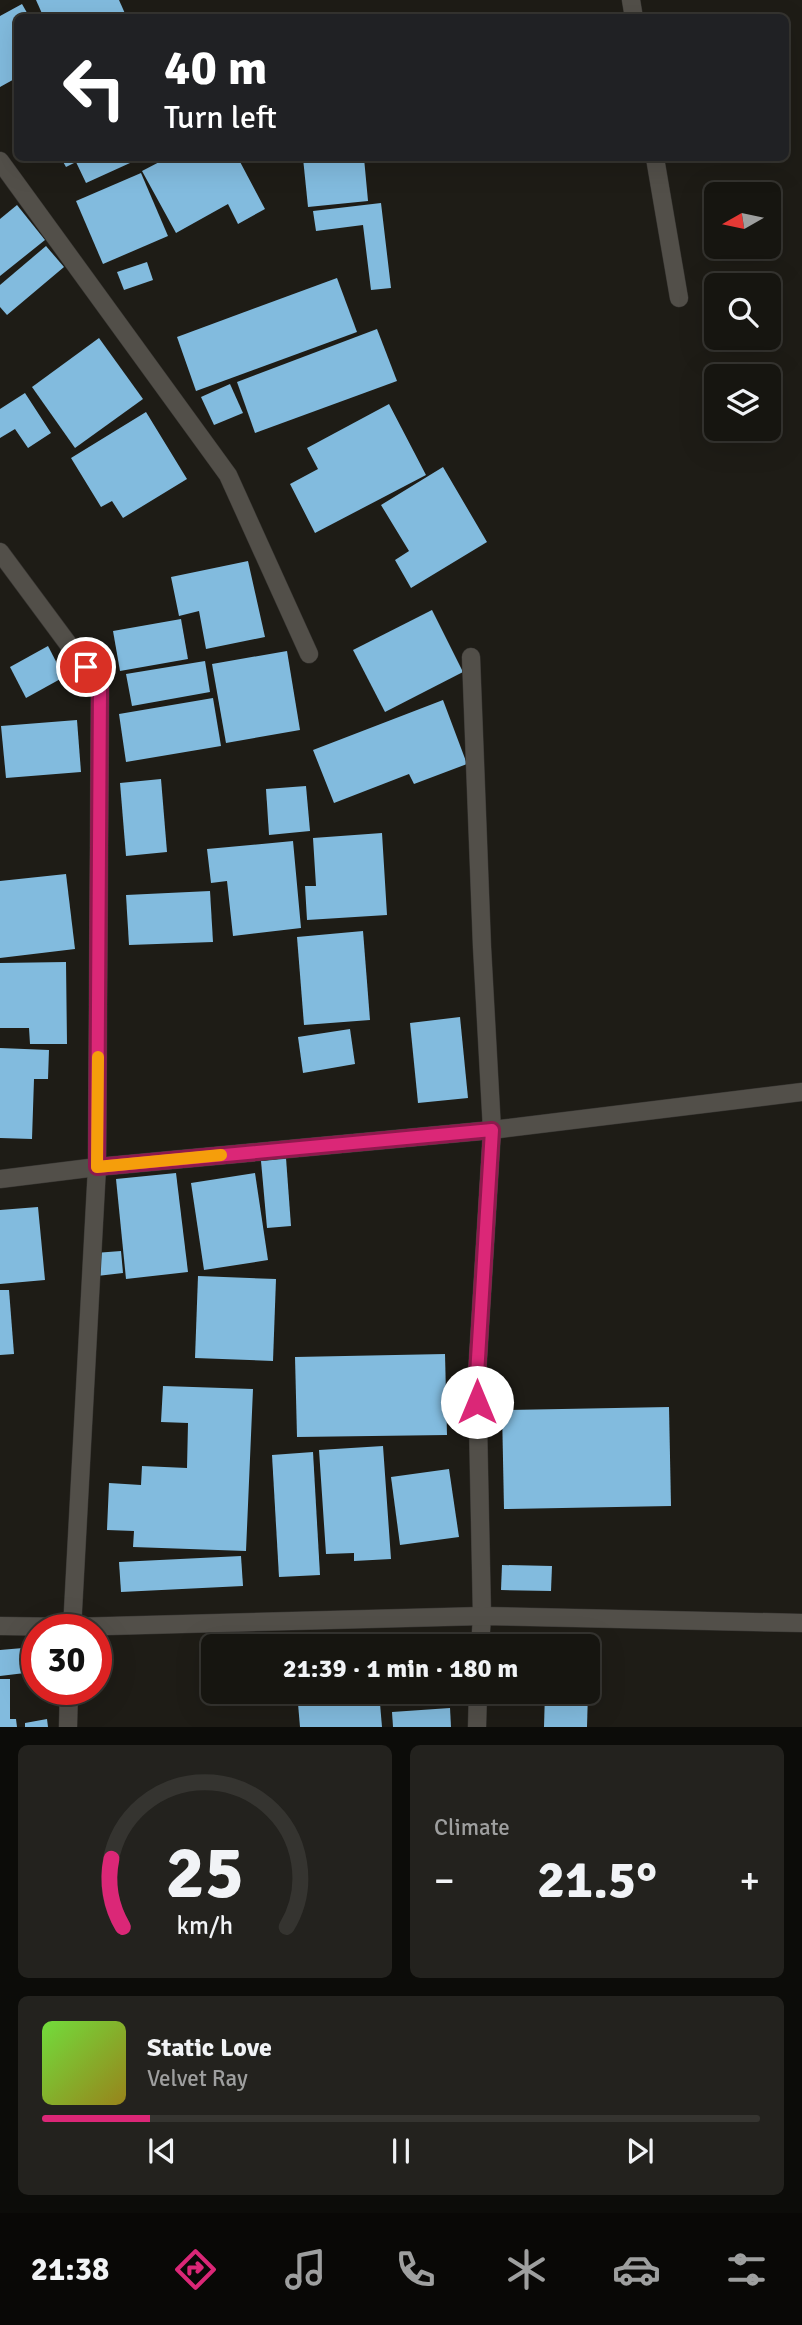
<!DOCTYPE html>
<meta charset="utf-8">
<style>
body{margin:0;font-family:Signika,sans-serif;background:#23221e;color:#f1f3f6;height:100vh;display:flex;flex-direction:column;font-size:26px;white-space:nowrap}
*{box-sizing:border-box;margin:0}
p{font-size:23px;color:#9e9f9f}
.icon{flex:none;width:38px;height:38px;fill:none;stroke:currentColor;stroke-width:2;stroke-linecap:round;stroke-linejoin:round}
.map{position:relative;height:1727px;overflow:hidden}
.drawer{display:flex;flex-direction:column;gap:18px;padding:18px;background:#0c0c09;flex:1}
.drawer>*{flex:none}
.top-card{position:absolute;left:14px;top:14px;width:775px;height:147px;border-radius:10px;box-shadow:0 7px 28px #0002,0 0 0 2px #353430;background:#202124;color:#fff;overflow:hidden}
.needle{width:46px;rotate:261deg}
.tools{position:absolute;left:704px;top:182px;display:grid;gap:14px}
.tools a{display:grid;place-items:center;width:77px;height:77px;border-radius:10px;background:#161510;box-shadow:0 7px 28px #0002,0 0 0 2px #353430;font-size:35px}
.speed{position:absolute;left:21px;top:1614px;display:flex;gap:14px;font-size:35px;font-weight:700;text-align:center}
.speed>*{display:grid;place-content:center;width:91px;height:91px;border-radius:50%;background:#161510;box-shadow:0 7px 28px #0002,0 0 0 2px #353430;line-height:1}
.speed .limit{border:10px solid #d22;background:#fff;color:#111}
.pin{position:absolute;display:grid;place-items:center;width:60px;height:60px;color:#fff;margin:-30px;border:4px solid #fff;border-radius:50%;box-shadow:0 2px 7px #0007}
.me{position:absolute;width:77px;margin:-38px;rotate:0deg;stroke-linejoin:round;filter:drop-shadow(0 0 5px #0008)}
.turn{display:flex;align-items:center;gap:24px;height:147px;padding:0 35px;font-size:32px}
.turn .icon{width:91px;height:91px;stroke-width:2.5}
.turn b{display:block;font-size:49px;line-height:60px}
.big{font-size:52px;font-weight:700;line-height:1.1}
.drawer .card{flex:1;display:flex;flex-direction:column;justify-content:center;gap:10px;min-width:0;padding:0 24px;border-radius:10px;background:#23221e}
.drawer .dial{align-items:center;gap:0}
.dial svg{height:182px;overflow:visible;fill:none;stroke:#353430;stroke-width:7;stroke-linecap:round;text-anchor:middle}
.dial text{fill:#f1f3f6;stroke:none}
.song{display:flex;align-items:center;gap:21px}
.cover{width:84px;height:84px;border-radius:10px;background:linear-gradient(135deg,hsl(100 70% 55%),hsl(50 70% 35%))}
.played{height:7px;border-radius:4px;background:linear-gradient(90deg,#db2777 15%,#353430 15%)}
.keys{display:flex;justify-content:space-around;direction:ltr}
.heat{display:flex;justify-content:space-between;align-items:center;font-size:38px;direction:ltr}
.drawer .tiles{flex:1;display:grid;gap:18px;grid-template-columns:1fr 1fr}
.card:last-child{grid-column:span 2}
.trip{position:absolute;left:201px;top:1634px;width:399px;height:70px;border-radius:10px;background:#161510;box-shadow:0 7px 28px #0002,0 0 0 2px #353430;font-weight:700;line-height:70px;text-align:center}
.tabs{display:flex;height:112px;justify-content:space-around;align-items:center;background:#090806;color:#9e9f9f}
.tabs .icon{width:49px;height:49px}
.tabs .selected{color:#db2777}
.tabs b{font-size:32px;color:#f1f3f6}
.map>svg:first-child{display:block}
.building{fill:#82bbde}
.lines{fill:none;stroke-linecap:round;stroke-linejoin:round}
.minor-casing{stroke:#373532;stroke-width:19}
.minor{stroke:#524f49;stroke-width:18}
.route-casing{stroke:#8e194d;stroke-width:18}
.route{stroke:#db2777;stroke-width:12}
.slow{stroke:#f59e0b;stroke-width:12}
</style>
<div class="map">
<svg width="802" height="1727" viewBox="0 0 802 1727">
<rect width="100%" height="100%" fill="#1e1c16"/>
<!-- building -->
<g class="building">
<polygon points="36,0 119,0 127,18 44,18"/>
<polygon points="22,4 30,18 18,18 18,77 0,87 0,16"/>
<polygon points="61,158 141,158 86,183 76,162 66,167"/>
<polygon points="167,158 238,158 265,209 238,224 228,204 176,233 142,171"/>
<polygon points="303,158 364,158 368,201 308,207"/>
<polygon points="141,173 168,236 103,264 76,201"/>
<polygon points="381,203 391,288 371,290 363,225 316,231 313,211"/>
<polygon points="17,205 45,240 0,276 0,219"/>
<polygon points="46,246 64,267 7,315 0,307 0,285"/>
<polygon points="147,262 153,280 124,290 117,272"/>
<polygon points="337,278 357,332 196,391 177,337"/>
<polygon points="377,329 397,381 255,433 237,382"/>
<polygon points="99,338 143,399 75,448 32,387"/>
<polygon points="230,384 243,413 214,425 201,397"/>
<polygon points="25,393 51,433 28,448 15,429 0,438 0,409"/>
<polygon points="389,404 426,475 315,533 290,484 318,469 307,448"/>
<polygon points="146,412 187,479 123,518 112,501 101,507 71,458"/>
<polygon points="443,467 487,542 411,588 395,560 409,551 381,505"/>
<polygon points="248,561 265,637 206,649 199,611 179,616 171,577"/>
<polygon points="432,610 463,672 385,712 353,650"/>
<polygon points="181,619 188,659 120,671 113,631"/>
<polygon points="48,646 64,677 26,698 10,667"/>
<polygon points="287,651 300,730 226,743 212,664"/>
<polygon points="205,661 210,692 132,706 126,674"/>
<polygon points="213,698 221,746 126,762 119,714"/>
<polygon points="443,700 467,764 414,784 409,774 334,803 313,750"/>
<polygon points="77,720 81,772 6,778 1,726"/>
<polygon points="161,779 167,852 126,856 120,783"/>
<polygon points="306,786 310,831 269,835 266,789"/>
<polygon points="382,833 387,915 307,920 305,886 316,886 313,838"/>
<polygon points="293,841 301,928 233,936 227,881 211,883 207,849"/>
<polygon points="66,874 75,949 0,958 0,881"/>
<polygon points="210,891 213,942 129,945 126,895"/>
<polygon points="363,931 370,1020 304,1025 297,937"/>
<polygon points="66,962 67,1044 30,1044 29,1028 0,1028 0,963"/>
<polygon points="460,1017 468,1098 418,1103 410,1023"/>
<polygon points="350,1029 355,1064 303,1073 298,1037"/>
<polygon points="0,1048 49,1050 48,1079 34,1079 32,1139 0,1138"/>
<polygon points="286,1158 291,1226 267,1228 261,1161"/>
<polygon points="176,1173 188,1272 126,1279 116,1179"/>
<polygon points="255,1173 268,1260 204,1270 191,1183"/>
<polygon points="38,1207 45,1280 0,1284 0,1210"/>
<polygon points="121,1251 123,1273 97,1276 95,1253"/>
<polygon points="198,1276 276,1279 273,1361 195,1358"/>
<polygon points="0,1290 9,1290 14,1354 0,1355"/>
<polygon points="445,1354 447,1435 297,1437 295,1357"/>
<polygon points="163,1386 253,1389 246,1551 133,1547 134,1531 107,1530 109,1483 141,1485 142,1466 187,1468 188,1423 161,1422"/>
<polygon points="669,1407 671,1506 504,1509 502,1410"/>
<polygon points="383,1446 391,1559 354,1561 354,1553 326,1554 319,1450"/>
<polygon points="313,1452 320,1575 279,1577 272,1455"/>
<polygon points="449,1469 459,1537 400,1545 391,1477"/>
<polygon points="241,1556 243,1586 121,1592 119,1562"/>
<polygon points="502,1565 552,1566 551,1591 501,1590"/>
<polygon points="274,1640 275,1647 218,1647 218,1642"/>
<polygon points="23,1648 25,1673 0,1676 0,1650"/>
<polygon points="0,1679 10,1679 10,1719 16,1719 17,1727 0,1727"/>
<polygon points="297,1692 379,1692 382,1727 300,1727"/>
<polygon points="545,1692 588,1692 587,1727 544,1727"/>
<polygon points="450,1708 451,1727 393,1727 392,1712"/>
<polygon points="47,1719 48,1727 25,1727 25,1723"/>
</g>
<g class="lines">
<!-- minor casing -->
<g class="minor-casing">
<g id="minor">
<polyline points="631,0 634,18"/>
<polyline points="655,158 679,298"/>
<polyline points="0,161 228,475 309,654"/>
<polyline points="0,552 100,687 97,1167 72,1629"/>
<polyline points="471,657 482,947 492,1130 477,1375 482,1616 480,1647"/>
<polyline points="0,1179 97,1167 492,1130 802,1092"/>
<polyline points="0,1626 72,1627 482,1616 802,1623"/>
<polyline points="68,1727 69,1689"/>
<polyline points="477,1727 478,1692"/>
</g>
</g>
<!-- minor -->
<use href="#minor" class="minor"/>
</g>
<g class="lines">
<!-- route casing -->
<g class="route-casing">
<polyline id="route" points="86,667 100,687 97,1167 492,1130 477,1375 477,1402"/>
</g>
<!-- route -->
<use href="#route" class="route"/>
<!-- slow -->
<polyline class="slow" points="98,1057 97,1167 221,1155"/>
</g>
</svg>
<div class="tools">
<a><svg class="needle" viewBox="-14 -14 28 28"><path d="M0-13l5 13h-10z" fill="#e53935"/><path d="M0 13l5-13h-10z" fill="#9e9f9f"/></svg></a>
<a><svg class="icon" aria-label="search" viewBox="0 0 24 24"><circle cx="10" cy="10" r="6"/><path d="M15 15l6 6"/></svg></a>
<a><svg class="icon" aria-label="layers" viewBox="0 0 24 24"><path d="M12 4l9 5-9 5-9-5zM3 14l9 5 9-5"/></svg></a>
</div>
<div class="speed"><div class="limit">30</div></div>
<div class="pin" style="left:86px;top:667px;background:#d93025"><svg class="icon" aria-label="arrive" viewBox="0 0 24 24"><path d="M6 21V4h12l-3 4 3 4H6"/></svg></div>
<svg class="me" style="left:477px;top:1402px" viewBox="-20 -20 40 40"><circle r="19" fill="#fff"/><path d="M0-13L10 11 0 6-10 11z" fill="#db2777"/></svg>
<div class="trip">21:39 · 1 min · 180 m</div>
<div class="top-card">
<div class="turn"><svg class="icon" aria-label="left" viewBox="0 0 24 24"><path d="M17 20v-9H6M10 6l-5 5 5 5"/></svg><div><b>40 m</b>Turn left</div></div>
</div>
</div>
<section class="drawer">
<div class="tiles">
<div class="card dial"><svg viewBox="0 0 100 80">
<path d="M14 69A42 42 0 1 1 86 69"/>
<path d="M14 69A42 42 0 0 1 9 39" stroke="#db2777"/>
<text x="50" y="56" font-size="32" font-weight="700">25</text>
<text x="50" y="72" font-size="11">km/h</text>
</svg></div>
<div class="card"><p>Climate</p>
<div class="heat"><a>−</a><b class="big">21.5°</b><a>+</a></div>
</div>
<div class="card">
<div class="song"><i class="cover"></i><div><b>Static Love</b><p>Velvet Ray</p></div></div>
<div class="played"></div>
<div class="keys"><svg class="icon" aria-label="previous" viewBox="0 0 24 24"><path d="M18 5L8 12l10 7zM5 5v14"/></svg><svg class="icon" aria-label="pause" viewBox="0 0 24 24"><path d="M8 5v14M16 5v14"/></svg><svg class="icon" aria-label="next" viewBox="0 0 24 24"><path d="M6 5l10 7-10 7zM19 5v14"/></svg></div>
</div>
</div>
</section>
<nav class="tabs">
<b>21:38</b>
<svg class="icon selected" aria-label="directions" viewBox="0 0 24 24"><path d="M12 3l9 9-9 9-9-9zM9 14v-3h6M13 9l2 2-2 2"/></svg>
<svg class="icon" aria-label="music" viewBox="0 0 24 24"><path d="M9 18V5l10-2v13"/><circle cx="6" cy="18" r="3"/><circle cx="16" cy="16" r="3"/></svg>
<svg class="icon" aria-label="phone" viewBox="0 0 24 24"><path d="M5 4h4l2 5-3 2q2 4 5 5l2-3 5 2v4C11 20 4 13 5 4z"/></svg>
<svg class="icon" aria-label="climate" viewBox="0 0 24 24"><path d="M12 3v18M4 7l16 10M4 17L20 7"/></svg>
<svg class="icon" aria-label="car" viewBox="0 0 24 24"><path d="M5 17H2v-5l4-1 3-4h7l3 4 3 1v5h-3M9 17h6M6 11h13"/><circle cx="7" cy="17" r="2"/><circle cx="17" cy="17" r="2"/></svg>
<svg class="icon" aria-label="filters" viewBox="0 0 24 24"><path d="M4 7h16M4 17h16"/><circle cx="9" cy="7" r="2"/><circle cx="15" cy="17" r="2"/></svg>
</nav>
